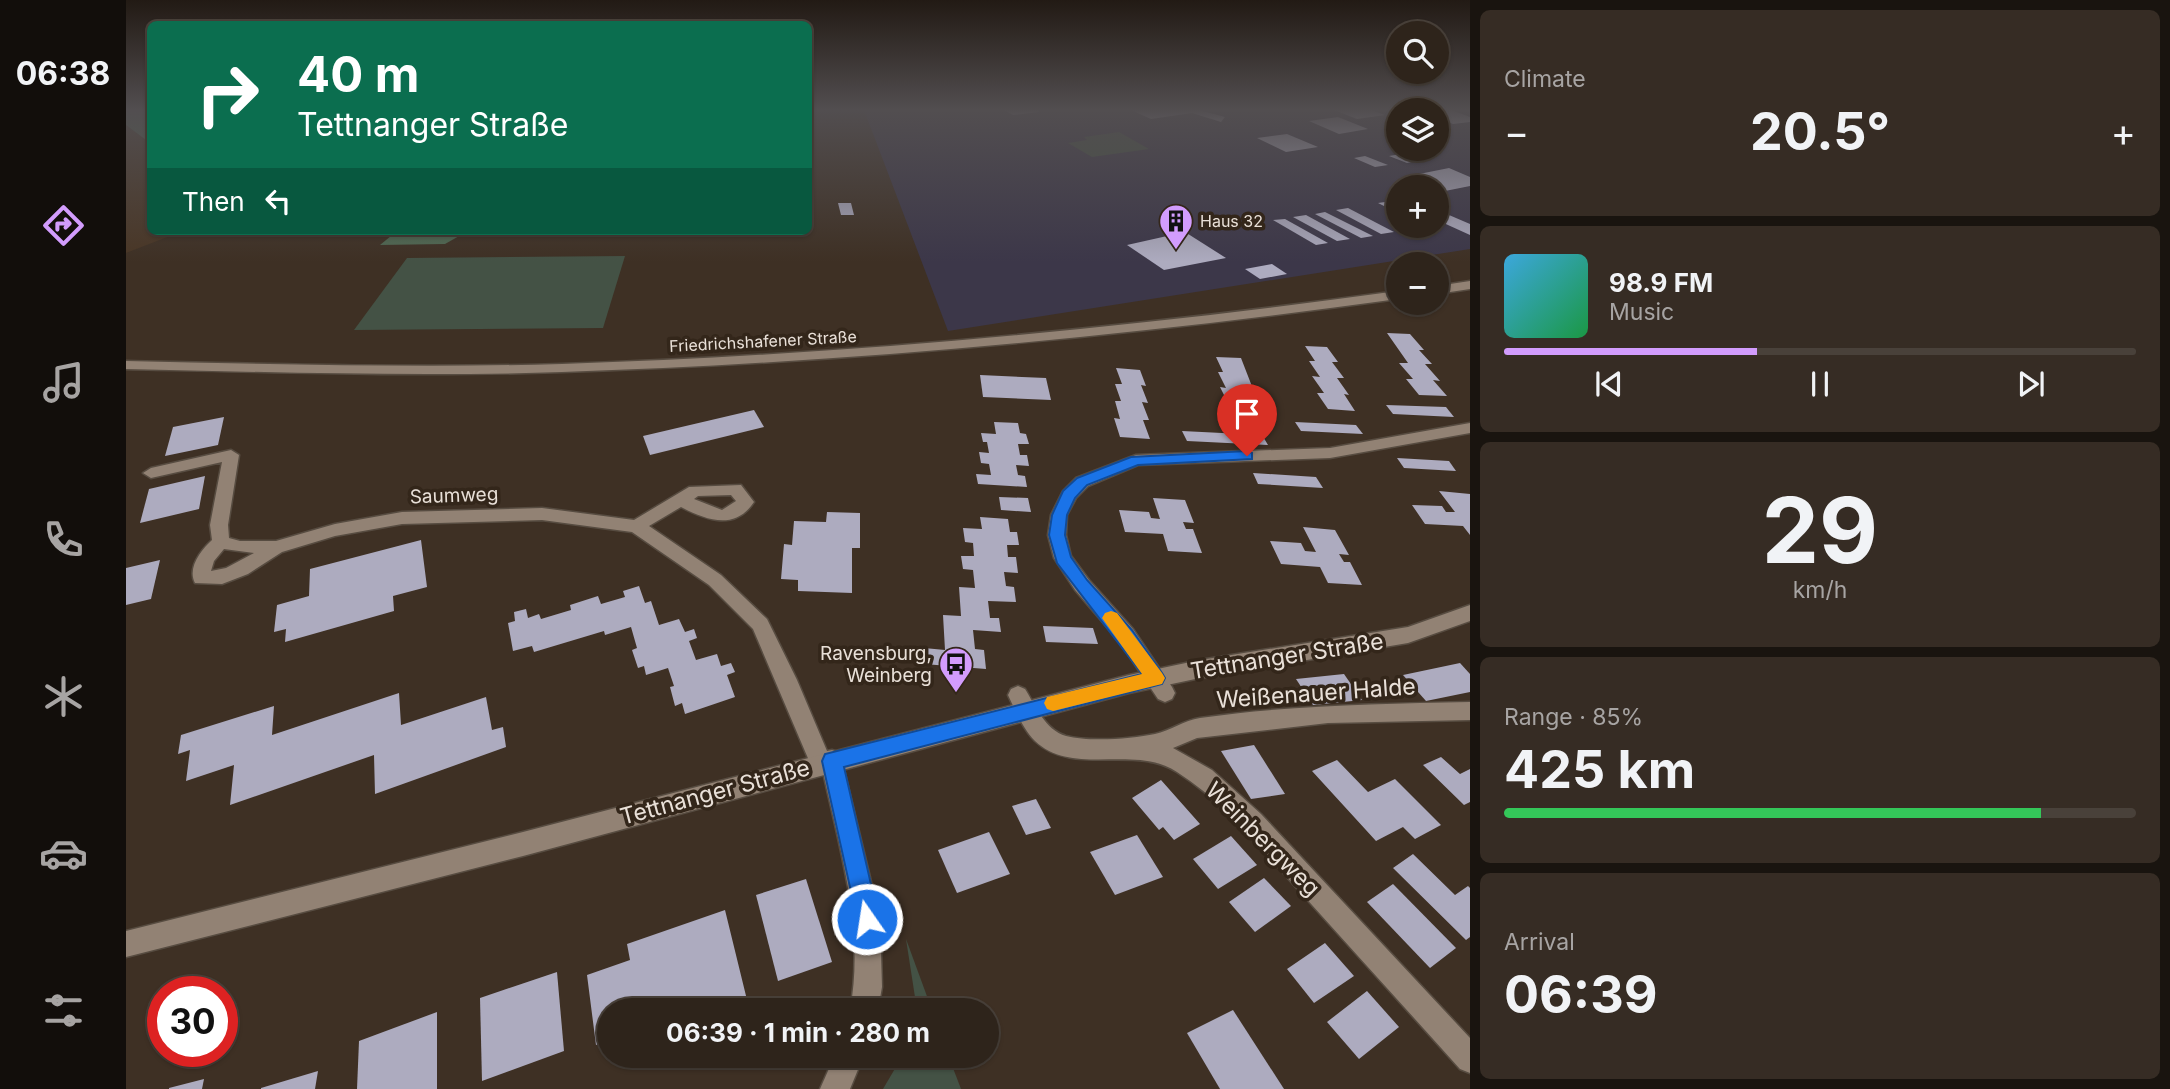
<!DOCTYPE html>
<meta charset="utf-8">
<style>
body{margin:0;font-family:Inter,sans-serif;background:#362c24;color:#f1f3f6;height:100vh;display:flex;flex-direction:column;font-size:26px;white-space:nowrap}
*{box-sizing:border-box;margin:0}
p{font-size:23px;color:#a7a4a3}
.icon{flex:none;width:38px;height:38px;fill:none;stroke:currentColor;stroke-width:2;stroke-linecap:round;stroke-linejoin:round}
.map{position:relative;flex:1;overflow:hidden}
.details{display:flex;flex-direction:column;gap:10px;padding:10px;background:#19140f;width:700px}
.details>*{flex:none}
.top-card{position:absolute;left:21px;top:21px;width:665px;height:214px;border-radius:10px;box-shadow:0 2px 5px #0004,0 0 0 2px #49413a;background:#0b6e4f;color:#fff;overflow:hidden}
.fabs{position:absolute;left:1260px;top:21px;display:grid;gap:14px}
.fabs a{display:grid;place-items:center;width:63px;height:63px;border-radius:50%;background:#2e241b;box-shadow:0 2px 5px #0004,0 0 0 2px #49413a;font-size:35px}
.speed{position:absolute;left:21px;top:976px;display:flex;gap:14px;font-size:35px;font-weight:700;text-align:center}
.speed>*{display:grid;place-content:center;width:91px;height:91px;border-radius:50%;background:#2e241b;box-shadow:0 2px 5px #0004,0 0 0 2px #49413a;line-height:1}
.speed .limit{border:10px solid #d22;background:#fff;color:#111}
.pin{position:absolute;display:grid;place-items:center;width:60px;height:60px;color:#fff;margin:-72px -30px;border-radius:50% 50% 50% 0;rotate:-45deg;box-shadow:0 0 7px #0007}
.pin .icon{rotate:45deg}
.me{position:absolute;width:77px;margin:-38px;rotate:347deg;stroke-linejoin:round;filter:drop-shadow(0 0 5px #0008)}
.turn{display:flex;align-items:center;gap:24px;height:147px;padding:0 35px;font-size:32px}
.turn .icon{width:91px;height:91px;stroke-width:2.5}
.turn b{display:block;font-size:49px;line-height:60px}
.then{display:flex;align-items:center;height:66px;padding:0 35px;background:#0003;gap:14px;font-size:26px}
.big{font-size:52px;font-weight:700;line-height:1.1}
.details .widget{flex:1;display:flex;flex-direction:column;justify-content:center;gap:10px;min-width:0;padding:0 24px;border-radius:10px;background:#362c24}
.details .dial{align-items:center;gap:0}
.dial b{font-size:91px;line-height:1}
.song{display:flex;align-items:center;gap:21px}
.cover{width:84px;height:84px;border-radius:10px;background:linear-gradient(135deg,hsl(200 70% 55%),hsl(140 70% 35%))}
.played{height:7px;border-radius:4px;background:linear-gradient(90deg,#d29cfd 40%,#49413a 40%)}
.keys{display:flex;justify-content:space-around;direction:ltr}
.heat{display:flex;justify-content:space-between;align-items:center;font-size:38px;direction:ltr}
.charge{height:10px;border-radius:5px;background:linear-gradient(90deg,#34c759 85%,#49413a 0)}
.trip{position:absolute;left:471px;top:998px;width:402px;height:70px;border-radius:35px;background:#2e241b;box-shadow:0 2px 5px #0004,0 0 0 2px #49413a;font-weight:700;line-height:70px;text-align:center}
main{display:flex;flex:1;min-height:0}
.dock{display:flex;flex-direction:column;width:126px;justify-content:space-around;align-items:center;background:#120e0b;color:#a7a4a3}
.dock .icon{width:49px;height:49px}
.dock .on{color:#d29cfd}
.dock b{font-size:32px;color:#f1f3f6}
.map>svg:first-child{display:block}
.built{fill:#493625}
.medical{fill:#3c3749;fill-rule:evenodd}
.green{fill:#445245}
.forest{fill:#4f6751}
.building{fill:#adabbf}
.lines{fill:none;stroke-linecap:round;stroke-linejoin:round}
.minor-casing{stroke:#574c41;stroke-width:3}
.tertiary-casing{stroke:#574c41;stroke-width:3}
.secondary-casing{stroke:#574c41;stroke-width:3}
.minor{fill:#928274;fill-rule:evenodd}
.tertiary{fill:#928274;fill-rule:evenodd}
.secondary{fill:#928274;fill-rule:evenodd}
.route{fill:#1a73e8;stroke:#114b97;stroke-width:2}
.slow{fill:#f59e0b}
.labels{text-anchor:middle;stroke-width:7;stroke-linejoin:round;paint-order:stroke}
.far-poi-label{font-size:16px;fill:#e9e0d8;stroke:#33261a;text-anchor:start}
.far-street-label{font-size:16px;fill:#e9e0d8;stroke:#33261a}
.street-label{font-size:19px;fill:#e9e0d8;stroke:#33261a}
.poi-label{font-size:19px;fill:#e9e0d8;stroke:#33261a;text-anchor:end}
.near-street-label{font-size:23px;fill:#e9e0d8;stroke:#33261a}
</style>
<main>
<nav class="dock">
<b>06:38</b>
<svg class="icon on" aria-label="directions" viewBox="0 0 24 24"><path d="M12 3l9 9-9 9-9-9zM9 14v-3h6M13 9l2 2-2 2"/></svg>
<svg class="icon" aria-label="music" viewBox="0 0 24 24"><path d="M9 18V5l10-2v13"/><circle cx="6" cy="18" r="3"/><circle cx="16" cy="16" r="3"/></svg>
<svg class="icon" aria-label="phone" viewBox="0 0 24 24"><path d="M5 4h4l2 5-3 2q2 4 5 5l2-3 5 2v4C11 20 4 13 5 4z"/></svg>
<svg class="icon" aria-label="climate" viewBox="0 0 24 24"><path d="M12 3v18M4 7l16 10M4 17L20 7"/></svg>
<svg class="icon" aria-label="car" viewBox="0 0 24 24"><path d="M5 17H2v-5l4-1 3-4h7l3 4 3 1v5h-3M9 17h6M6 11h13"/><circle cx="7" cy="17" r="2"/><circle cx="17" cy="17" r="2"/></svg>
<svg class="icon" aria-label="filters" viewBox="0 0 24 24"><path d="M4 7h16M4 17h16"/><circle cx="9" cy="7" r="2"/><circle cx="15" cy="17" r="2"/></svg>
</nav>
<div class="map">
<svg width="1344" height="1089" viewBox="0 0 1344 1089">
<rect width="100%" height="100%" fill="#3e3024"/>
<!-- built -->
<polygon class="built" points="0,125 24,143 24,231 57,231 0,253"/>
<!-- medical -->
<path class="medical" d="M738,110h606v139l-522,82zM1272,110h39v39h-39zM1272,187h39v39h-39z"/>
<!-- green -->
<g class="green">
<polygon points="993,132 1023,149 966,157 942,143 961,140 958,137"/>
<polygon points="499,256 477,328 228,330 281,258"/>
<polygon points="780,939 806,1010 791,1010"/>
<polygon points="777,1055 822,1055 835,1089 757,1089"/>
</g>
<!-- forest -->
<g class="forest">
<polygon points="0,110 24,110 24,143 0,125"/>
<polygon points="271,231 342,231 319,244 254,245"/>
</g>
<!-- building -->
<g class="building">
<polygon points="878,110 913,110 913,112 887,115"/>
<polygon points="1005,110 1073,110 1099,117 1095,122 1066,113 1025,119"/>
<polygon points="1208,110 1245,110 1259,115 1231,119"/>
<polygon points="1311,110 1325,110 1344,117 1344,122 1327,124 1311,118"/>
<polygon points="1212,117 1242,129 1213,134 1183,121"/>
<polygon points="1161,134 1192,147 1160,152 1131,138"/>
<polygon points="1292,151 1310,157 1281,163 1263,156"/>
<polygon points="1239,156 1262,165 1249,167 1228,158"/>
<polygon points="1323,168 1344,177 1344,186 1319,191 1283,176"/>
<polygon points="1266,201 1272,204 1272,209 1266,210 1252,203"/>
<polygon points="712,203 725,203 728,215 715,215"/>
<polygon points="1222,208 1268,232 1255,234 1210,210"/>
<polygon points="1199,212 1247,236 1235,238 1189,214"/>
<polygon points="1180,215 1224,239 1211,241 1167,217"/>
<polygon points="1323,215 1344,224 1344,235 1311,220 1311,217"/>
<polygon points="1159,219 1202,243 1190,245 1147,220"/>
<polygon points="1059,232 1100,258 1038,270 1001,245"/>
<polygon points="1146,264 1161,274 1134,279 1119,269"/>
<polygon points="1261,333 1284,334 1298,350 1293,350 1306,364 1299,364 1314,381 1307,380 1321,396 1293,395 1280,379 1287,379 1273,363 1282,363"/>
<polygon points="1179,346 1201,347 1212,362 1206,362 1218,378 1211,378 1223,395 1218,394 1229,411 1202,409 1191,393 1198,393 1186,376 1194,377 1183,361 1189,361"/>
<polygon points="1090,357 1115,358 1127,389 1121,389 1130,407 1124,407 1133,425 1106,423 1097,405 1103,405 1094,387 1100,388 1092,372 1097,372"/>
<polygon points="990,368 1014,370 1020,386 1015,385 1022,403 1016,402 1023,420 1017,420 1024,439 994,437 988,418 994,419 989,401 995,401 989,384 996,384"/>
<polygon points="854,375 920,378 925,400 857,397"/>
<polygon points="1260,405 1320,407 1328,417 1267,414"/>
<polygon points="628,410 638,427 524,455 517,436"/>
<polygon points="98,417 92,445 39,456 47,427"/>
<polygon points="868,422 892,423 894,433 900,434 903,444 892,444 894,455 901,455 903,466 890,465 892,475 899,476 901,487 852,484 850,474 865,475 863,464 855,463 853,452 863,453 861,442 857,442 855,433 870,434"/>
<polygon points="1169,422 1230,425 1237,434 1175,431"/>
<polygon points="1056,431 1136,435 1142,445 1061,441"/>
<polygon points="1271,458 1323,461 1330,471 1278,468"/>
<polygon points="1127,473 1190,477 1197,488 1132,484"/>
<polygon points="79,476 73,509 14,523 23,489"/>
<polygon points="1313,491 1344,494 1344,535 1337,526 1299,524 1286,505 1316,506 1320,512 1329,512"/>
<polygon points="873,497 902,498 905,512 875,510"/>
<polygon points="1027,498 1059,500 1068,523 1057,522 1060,529 1067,529 1076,553 1042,551 1037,534 999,532 993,510 1023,512 1025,518 1034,519"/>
<polygon points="701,512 734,513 734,548 726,548 726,593 672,591 672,580 655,579 658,544 666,545 668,521 700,522"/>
<polygon points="854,517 882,519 884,532 891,532 893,545 881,545 882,557 890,557 892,573 878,572 880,586 888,587 890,602 862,601 864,618 873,618 875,632 847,630 849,649 858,650 860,669 798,664 798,648 819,650 817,615 835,616 833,587 849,588 847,570 837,569 835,556 848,556 847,543 839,542 837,528 856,529"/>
<polygon points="1177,527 1209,530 1223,555 1213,554 1218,562 1224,562 1236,585 1202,583 1194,567 1155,564 1144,541 1175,543 1179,551 1190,552"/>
<polygon points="295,540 301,587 267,596 268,611 159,642 160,629 148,632 151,605 183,596 184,569"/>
<polygon points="34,560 25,599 0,605 0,568"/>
<polygon points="513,586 519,603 525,601 533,625 553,619 559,632 568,629 571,638 563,641 570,660 591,654 595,666 605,663 609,672 601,675 609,697 559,714 556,703 549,706 544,687 548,686 542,668 520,675 518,666 512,668 506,650 511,648 505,627 479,635 478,631 408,652 406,646 387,651 382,623 389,621 388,612 400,609 402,618 413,614 415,619 445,610 444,605 472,596 475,604 499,597 497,591"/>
<polygon points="917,626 967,628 972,644 920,642"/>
<polygon points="1334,663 1344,674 1344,692 1300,701 1277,675"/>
<polygon points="1218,674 1236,700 1187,705 1170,679"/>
<polygon points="273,693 275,725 360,697 366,730 377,727 380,747 249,794 248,755 104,805 108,765 60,781 64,750 52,754 55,735 148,706 146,735"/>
<polygon points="1128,745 1159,794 1125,799 1095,751"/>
<polygon points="1315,757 1334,774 1344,769 1344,802 1338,805 1297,765"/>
<polygon points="1211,760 1242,792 1269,779 1315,825 1289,839 1277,827 1250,841 1186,771"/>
<polygon points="1035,780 1074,824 1048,840 1037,827 1033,830 1006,798"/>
<polygon points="910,799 925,828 900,835 886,806"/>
<polygon points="863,832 884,874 831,893 812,850"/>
<polygon points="1011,835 1037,877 989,895 964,852"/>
<polygon points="1105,836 1131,865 1092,889 1067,859"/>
<polygon points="1287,854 1329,895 1342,886 1344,888 1344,937 1340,940 1267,868"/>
<polygon points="1138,878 1165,906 1129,932 1103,902"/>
<polygon points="680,879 706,962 652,981 630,895"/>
<polygon points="1267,884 1330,948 1304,968 1241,902"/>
<polygon points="599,910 622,1004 608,1010 483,1010 483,1040 470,1045 461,975 504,960 501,944"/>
<polygon points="1199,943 1228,976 1188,1003 1161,969"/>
<polygon points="431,972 438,1051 356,1081 354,998"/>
<polygon points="1241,991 1273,1027 1233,1059 1201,1022"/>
<polygon points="1107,1010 1158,1089 1094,1089 1061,1033"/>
<polygon points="311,1012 311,1089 231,1089 233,1041"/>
<polygon points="192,1071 189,1089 135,1089 135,1088"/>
<polygon points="78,1079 76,1089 43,1089 43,1088"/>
</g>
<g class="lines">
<!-- minor casing -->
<g class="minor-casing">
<g id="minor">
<polygon points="1344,423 1344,433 1204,458 1012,465 962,486 950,498 941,515 940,535 945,556 963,580 1007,629 1046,687 1049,693 1046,699 1039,702 1032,699 993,641 949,590 928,558 922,535 925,515 937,491 950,478 1010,455 1204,448"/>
<path d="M105,450l8,5 -11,70 1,13 11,3h36l59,-17 67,-12 140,-4 92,12 55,-33 52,-2 13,17c-19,29 -48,18 -73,5l-32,19 72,49 46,44 30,61 30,71 5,-1 8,3 40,166 2,68 -4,23h-28c15,-80 -10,-160 -27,-238l-10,-2 -60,-141 -44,-44 -77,-53 -90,-12 -140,4 -67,12 -53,16 -34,22 -26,10 -27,-1c-8,-15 6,-33 17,-43l-2,-15 12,-63 -71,16 -8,-5 8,-5zM605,495l5,6 -14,9 -28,-11 4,-3zM98,549l30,4 -28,15 -15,3 3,-10z"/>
<path d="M892,686l7,3c10,16 20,41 41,47 23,6 66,3 89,-2 15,-3 29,-14 45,-16 90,-13 180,-14 270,-16v18l-142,3 -131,15 -24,10 39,22 49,44 209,224v35l-10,-4c-52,-58 -105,-116 -157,-174 -39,-43 -76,-91 -126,-123 -42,-28 -104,5 -142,-31 -12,-12 -20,-31 -27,-46l3,-6z"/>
<polygon points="709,1055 738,1055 724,1089 694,1089"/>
</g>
</g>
<!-- tertiary casing -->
<g class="tertiary-casing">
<polygon id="tertiary" points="1344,605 1344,621 1282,643 1074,678 1003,693 397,856 0,957 0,931 397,832 1003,675 1074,660 1282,627"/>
</g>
<!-- secondary casing -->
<g class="secondary-casing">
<g id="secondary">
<polygon points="1344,281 1344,289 1311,294 1311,286"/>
<path d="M1272,291v8c-278,38 -556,64 -836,73 -145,5 -291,0 -436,-3v-8c145,3 291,7 436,3 280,-9 558,-35 836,-73z"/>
</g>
</g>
<!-- minor -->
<use href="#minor" class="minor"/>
<!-- tertiary -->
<use href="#tertiary" class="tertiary"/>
<!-- secondary -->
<use href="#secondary" class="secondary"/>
</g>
<!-- sky -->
<linearGradient id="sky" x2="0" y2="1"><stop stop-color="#221a14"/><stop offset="0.42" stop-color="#524e50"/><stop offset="1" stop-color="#524e50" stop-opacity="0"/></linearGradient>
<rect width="1344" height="262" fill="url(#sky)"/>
<!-- route -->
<polygon class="route" points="1121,451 1126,453 1126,459 1012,465 961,485 949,498 941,515 939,535 945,557 961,580 1006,630 1036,673 1039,678 1036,684 718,767 753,919 749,928 741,931 733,928 696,761 699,754 1016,674 931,563 923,535 926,515 937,491 951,478 1005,457"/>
<!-- slow -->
<polygon class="slow" points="985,611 991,613 1036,673 1039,678 1036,684 927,711 921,709 918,703 921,697 1016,674 976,618 979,613"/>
<!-- icons -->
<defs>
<g id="building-pin" transform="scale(1.75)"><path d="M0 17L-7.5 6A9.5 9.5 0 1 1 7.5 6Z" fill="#d29cfd" stroke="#33261a"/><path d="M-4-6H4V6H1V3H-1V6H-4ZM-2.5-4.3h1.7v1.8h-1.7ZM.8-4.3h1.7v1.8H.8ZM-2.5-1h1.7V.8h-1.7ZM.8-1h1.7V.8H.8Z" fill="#111"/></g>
<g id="bus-pin" transform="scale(1.75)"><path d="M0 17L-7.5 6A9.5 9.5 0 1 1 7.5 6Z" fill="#d29cfd" stroke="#33261a"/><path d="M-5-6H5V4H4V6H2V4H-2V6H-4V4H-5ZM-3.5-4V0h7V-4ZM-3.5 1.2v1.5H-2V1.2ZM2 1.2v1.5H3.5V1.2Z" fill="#111"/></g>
</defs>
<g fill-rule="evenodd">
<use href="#building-pin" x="1050" y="221"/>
<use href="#bus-pin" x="830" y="664"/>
</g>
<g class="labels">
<!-- far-poi labels -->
<g class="far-poi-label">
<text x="1074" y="227">Haus 32</text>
</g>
<!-- far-street labels -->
<g class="far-street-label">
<text transform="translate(637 341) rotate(-3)" y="6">Friedrichshafener Straße</text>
</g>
<!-- street labels -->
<g class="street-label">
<text transform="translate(328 495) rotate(-2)" y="7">Saumweg</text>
</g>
<!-- poi labels -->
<g class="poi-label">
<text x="806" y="660">Ravensburg,<tspan x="806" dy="22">Weinberg</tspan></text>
</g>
<!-- near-street labels -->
<g class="near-street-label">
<text transform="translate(1161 656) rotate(-9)" y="8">Tettnanger Straße</text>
<text transform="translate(1190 693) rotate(-4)" y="8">Weißenauer Halde</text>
<text transform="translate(589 792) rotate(-15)" y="8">Tettnanger Straße</text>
<text transform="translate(1137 839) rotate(45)" y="8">Weinbergweg</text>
</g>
</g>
</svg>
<div class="fabs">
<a><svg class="icon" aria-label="search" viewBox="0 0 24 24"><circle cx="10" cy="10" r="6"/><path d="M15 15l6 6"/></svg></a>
<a><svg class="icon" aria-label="layers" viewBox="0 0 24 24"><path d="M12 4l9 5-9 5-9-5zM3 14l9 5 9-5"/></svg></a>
<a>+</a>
<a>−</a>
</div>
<div class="speed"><div class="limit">30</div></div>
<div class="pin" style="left:1121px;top:456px;background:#d93025"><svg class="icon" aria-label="arrive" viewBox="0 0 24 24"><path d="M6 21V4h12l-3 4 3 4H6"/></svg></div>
<svg class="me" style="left:741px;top:919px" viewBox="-20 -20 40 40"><circle r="17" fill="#1a73e8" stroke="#fff" stroke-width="3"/><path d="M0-11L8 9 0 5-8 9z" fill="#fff"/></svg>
<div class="trip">06:39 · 1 min · 280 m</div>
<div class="top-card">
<div class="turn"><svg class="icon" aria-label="right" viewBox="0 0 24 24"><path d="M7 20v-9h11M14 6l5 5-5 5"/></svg><div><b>40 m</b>Tettnanger Straße</div></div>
<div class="then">Then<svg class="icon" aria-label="left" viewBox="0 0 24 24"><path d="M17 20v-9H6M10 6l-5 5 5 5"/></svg></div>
</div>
</div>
<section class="details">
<div class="widget"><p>Climate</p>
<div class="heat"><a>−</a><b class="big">20.5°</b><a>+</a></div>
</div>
<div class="widget">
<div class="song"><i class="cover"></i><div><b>98.9 FM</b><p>Music</p></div></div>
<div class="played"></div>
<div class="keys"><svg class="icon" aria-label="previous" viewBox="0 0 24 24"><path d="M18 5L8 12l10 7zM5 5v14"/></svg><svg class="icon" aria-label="pause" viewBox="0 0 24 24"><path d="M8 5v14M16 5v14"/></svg><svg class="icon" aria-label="next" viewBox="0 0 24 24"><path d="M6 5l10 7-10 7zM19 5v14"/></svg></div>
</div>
<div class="widget dial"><b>29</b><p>km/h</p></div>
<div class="widget"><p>Range · 85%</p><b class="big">425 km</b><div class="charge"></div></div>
<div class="widget"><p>Arrival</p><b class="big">06:39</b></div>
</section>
</main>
